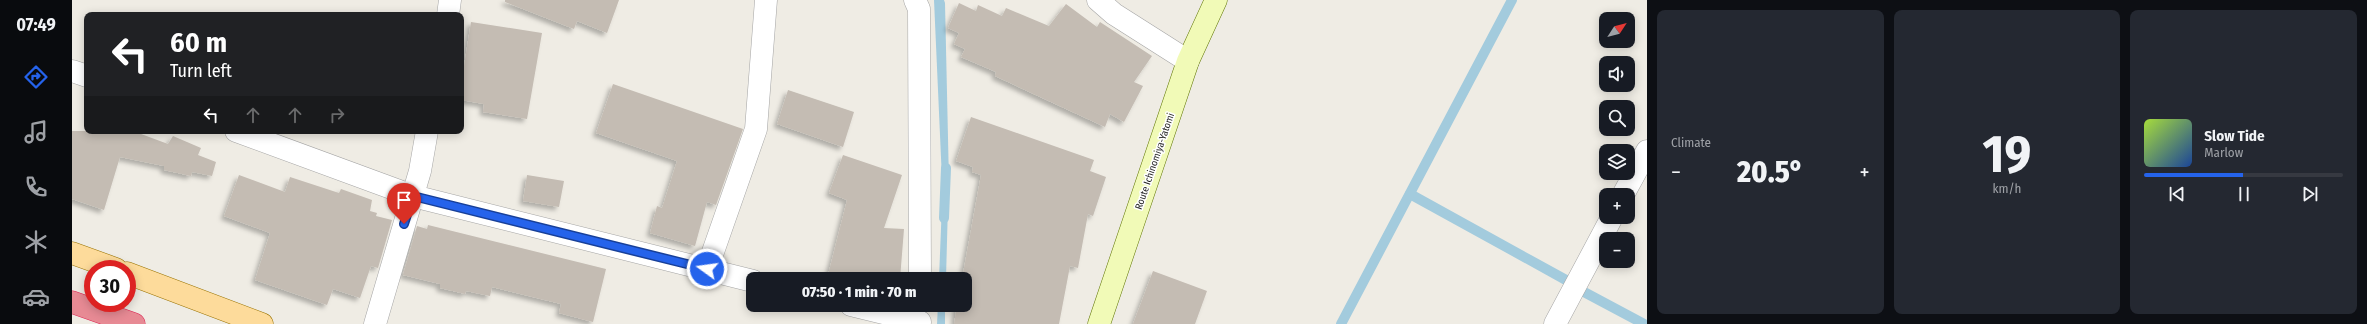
<!DOCTYPE html>
<meta charset="utf-8">
<style>
body{margin:0;font-family:"Fira Sans Condensed",sans-serif;background:#242831;color:#f1f3f6;height:100vh;display:flex;flex-direction:column;font-size:15px;white-space:nowrap}
*{box-sizing:border-box;margin:0}
p{font-size:13px;color:#9ea1a6}
.icon{flex:none;width:22px;height:22px;fill:none;stroke:currentColor;stroke-width:2;stroke-linecap:round;stroke-linejoin:round}
.map{position:relative;flex:1;overflow:hidden}
.details{display:flex;flex-direction:column;gap:10px;padding:10px;background:#0d0f14;width:720px}
.details>*{flex:none}
.top-card{position:absolute;left:12px;top:12px;width:380px;height:122px;border-radius:8px;box-shadow:0 2px 10px #0003;background:#202124;color:#fff;overflow:hidden}
.needle{width:26px;rotate:54deg}
.tools{position:absolute;left:1527px;top:12px;display:grid;gap:8px}
.tools a{display:grid;place-items:center;width:36px;height:36px;border-radius:8px;background:#171b24;box-shadow:0 2px 10px #0003;font-size:20px}
.speed{position:absolute;left:12px;top:260px;display:flex;gap:8px;font-size:20px;font-weight:700;text-align:center}
.speed>*{display:grid;place-content:center;width:52px;height:52px;border-radius:50%;background:#171b24;box-shadow:0 2px 10px #0003;line-height:1}
.speed .limit{border:6px solid #d22;background:#fff;color:#111}
.pin{position:absolute;display:grid;place-items:center;width:34px;height:34px;color:#fff;margin:-41px -17px;border-radius:50% 50% 50% 0;rotate:-45deg;box-shadow:0 0 4px #0007}
.pin .icon{rotate:45deg}
.me{position:absolute;width:44px;margin:-22px;rotate:284deg;stroke-linejoin:round;filter:drop-shadow(0 0 3px #0008)}
.turn{display:flex;align-items:center;gap:14px;height:84px;padding:0 20px;font-size:18px}
.turn .icon{width:52px;height:52px;stroke-width:2.5}
.turn b{display:block;font-size:28px;line-height:34px}
.lanes{display:flex;align-items:center;height:38px;padding:0 20px;background:#0003;justify-content:center;gap:20px;direction:ltr}
.lanes .off{opacity:.35}
.big{font-size:30px;font-weight:800;line-height:1.1}
.details .card{flex:1;display:flex;flex-direction:column;justify-content:center;gap:6px;min-width:0;padding:0 14px;border-radius:8px;background:#242831}
.details .dial{align-items:center;gap:0}
.dial b{font-size:52px;line-height:1}
.song{display:flex;align-items:center;gap:12px}
.cover{width:48px;height:48px;border-radius:6px;background:linear-gradient(135deg,hsl(80 70% 55%),hsl(220 70% 35%))}
.played{height:4px;border-radius:2px;background:linear-gradient(90deg,#2563eb 50%,#363941 50%)}
.keys{display:flex;justify-content:space-around;direction:ltr}
.heat{display:flex;justify-content:space-between;align-items:center;font-size:22px;direction:ltr}
.details .tiles{flex:1;display:grid;gap:10px;grid-template-columns:repeat(3,1fr)}
.trip{position:absolute;left:674px;top:272px;width:226px;height:40px;border-radius:8px;background:#171b24;box-shadow:0 2px 10px #0003;font-weight:800;line-height:40px;text-align:center}
main{display:flex;flex:1;min-height:0}
.menu{display:flex;flex-direction:column;width:72px;justify-content:space-around;align-items:center;background:#090b0e;color:#9ea1a6}
.menu .icon{width:28px;height:28px}
.menu .on{color:#2563eb}
.menu b{font-size:18px;color:#f1f3f6}
.map>svg:first-child{display:block}
.water{fill:#a3cbdd}
.lines{fill:none;stroke-linecap:round;stroke-linejoin:round}
.stream{stroke:#a3cbdd;stroke-width:10}
.building{fill:#c4bcb3;filter:url(#shadow)}
.minor-casing{stroke:#a5a5a5;stroke-width:23}
.secondary-casing{stroke:#607604;stroke-width:23}
.primary-casing{stroke:#987200;stroke-width:23}
.motorway-casing{stroke:#dc2252;stroke-width:23}
.minor{stroke:#fff;stroke-width:22}
.secondary{stroke:#f1fab7;stroke-width:22}
.primary{stroke:#fddb9b;stroke-width:22}
.motorway{stroke:#e78a94;stroke-width:22}
.route-casing{stroke:#184099;stroke-width:10}
.route{stroke:#2563eb;stroke-width:7}
.labels{text-anchor:middle;stroke-width:3;stroke-linejoin:round;paint-order:stroke}
.street-label{font-size:10px;fill:#1e1e1e;stroke:#fff}
</style>
<main>
<nav class="menu">
<b>07:49</b>
<svg class="icon on" aria-label="directions" viewBox="0 0 24 24"><path d="M12 3l9 9-9 9-9-9zM9 14v-3h6M13 9l2 2-2 2"/></svg>
<svg class="icon" aria-label="music" viewBox="0 0 24 24"><path d="M9 18V5l10-2v13"/><circle cx="6" cy="18" r="3"/><circle cx="16" cy="16" r="3"/></svg>
<svg class="icon" aria-label="phone" viewBox="0 0 24 24"><path d="M5 4h4l2 5-3 2q2 4 5 5l2-3 5 2v4C11 20 4 13 5 4z"/></svg>
<svg class="icon" aria-label="climate" viewBox="0 0 24 24"><path d="M12 3v18M4 7l16 10M4 17L20 7"/></svg>
<svg class="icon" aria-label="car" viewBox="0 0 24 24"><path d="M5 17H2v-5l4-1 3-4h7l3 4 3 1v5h-3M9 17h6M6 11h13"/><circle cx="7" cy="17" r="2"/><circle cx="17" cy="17" r="2"/></svg>
</nav>
<div class="map">
<svg width="1575" height="324" viewBox="0 0 1575 324">
<defs>
<filter id="shadow"><feDropShadow dx="-3.5" dy="3.5" stdDeviation="2" flood-color="#0004"/></filter>
</defs>
<rect width="100%" height="100%" fill="#efece4"/>
<!-- water -->
<g class="water">
<polygon points="862,0 872,0 873,3 877,183 870,180"/>
<polygon points="870,203 876,204 874,279 867,279"/>
<polygon points="866,305 873,305 873,324 865,324"/>
</g>
<g class="lines">
<!-- stream -->
<g class="stream">
<polyline points="1338,194 1494,280"/>
<polyline points="872,218 874,168"/>
<polyline points="1512,292 1572,324"/>
<polyline points="1269,324 1440,0"/>
</g>
</g>
<!-- building -->
<g class="building">
<polygon points="433,0 547,0 535,33 505,21 502,29 433,2"/>
<polygon points="887,3 904,11 906,5 930,16 934,8 977,26 994,4 1025,27 1028,22 1080,56 1062,82 1071,86 1052,122 1038,114 1033,127 923,76 924,72 889,57 893,49 882,44 887,33 876,28"/>
<polygon points="399,22 470,33 455,119 411,112 412,104 389,100 389,85"/>
<polygon points="541,84 671,129 644,205 635,202 623,246 578,233 585,206 590,208 605,161 524,133"/>
<polygon points="716,90 782,112 771,147 705,124"/>
<polygon points="899,117 1022,160 1018,171 1034,177 1021,216 1016,214 1006,268 998,266 987,324 882,324 885,305 893,305 893,279 890,279 909,175 900,172 901,167 884,161"/>
<polygon points="0,131 61,131 96,144 101,136 129,148 126,155 144,162 140,176 120,172 119,176 92,170 92,166 48,157 32,210 0,199"/>
<polygon points="771,155 830,175 812,228 832,229 828,279 755,279 775,200 757,193"/>
<polygon points="167,175 213,192 218,177 267,193 269,189 300,200 298,211 305,213 304,216 320,220 306,268 299,266 288,298 261,289 255,305 183,280 198,233 152,216"/>
<polygon points="455,175 492,181 487,207 451,201"/>
<polygon points="356,225 534,269 521,322 487,313 489,304 420,287 418,296 394,291 393,294 368,288 368,284 331,275 345,226 355,229"/>
<polygon points="1081,271 1135,291 1123,324 1061,324"/>
</g>
<g class="lines">
<!-- minor casing -->
<g class="minor-casing">
<g id="minor">
<polyline points="843,0 847,9 848,279"/>
<polyline points="1026,0 1042,14 1116,61"/>
<polyline points="376,15 378,0"/>
<polyline points="0,71 15,76"/>
<polyline points="164,131 341,196 681,281"/>
<polyline points="1551,195 1575,151"/>
<polyline points="635,269 684,129 694,0"/>
<polyline points="779,305 848,322"/>
<polyline points="303,324 348,171 355,131"/>
<polyline points="1483,324 1540,217"/>
</g>
</g>
<!-- secondary casing -->
<g class="secondary-casing">
<polyline id="secondary" points="1027,324 1116,61 1144,0"/>
</g>
<!-- primary casing -->
<g class="primary-casing">
<g id="primary">
<polyline points="0,253 44,269"/>
<polyline points="55,273 190,324"/>
</g>
</g>
<!-- motorway casing -->
<g class="motorway-casing">
<polyline id="motorway" points="0,302 62,324"/>
</g>
<!-- minor -->
<use href="#minor" class="minor"/>
<!-- secondary -->
<use href="#secondary" class="secondary"/>
<!-- primary -->
<use href="#primary" class="primary"/>
<!-- motorway -->
<use href="#motorway" class="motorway"/>
</g>
<g class="lines">
<!-- route casing -->
<g class="route-casing">
<polyline id="route" points="332,224 341,196 635,269"/>
</g>
<!-- route -->
<use href="#route" class="route"/>
</g>
<g class="labels">
<!-- street labels -->
<g class="street-label">
<text transform="translate(1082 161) rotate(-71)" y="4">Route Ichinomiya-Yatomi</text>
</g>
</g>
</svg>
<div class="tools">
<a><svg class="needle" viewBox="-14 -14 28 28"><path d="M0-13l5 13h-10z" fill="#e53935"/><path d="M0 13l5-13h-10z" fill="#9ea1a6"/></svg></a>
<a><svg class="icon" aria-label="sound" viewBox="0 0 24 24"><path d="M4 9h4l5-4v14l-5-4H4zM17 9q2 3 0 6"/></svg></a>
<a><svg class="icon" aria-label="search" viewBox="0 0 24 24"><circle cx="10" cy="10" r="6"/><path d="M15 15l6 6"/></svg></a>
<a><svg class="icon" aria-label="layers" viewBox="0 0 24 24"><path d="M12 4l9 5-9 5-9-5zM3 14l9 5 9-5"/></svg></a>
<a>+</a>
<a>−</a>
</div>
<div class="speed"><div class="limit">30</div></div>
<div class="pin" style="left:332px;top:224px;background:#d93025"><svg class="icon" aria-label="arrive" viewBox="0 0 24 24"><path d="M6 21V4h12l-3 4 3 4H6"/></svg></div>
<svg class="me" style="left:635px;top:269px" viewBox="-20 -20 40 40"><circle r="17" fill="#2563eb" stroke="#fff" stroke-width="3"/><path d="M0-11L8 9 0 5-8 9z" fill="#fff"/></svg>
<div class="trip">07:50 · 1 min · 70 m</div>
<div class="top-card">
<div class="turn"><svg class="icon" aria-label="left" viewBox="0 0 24 24"><path d="M17 20v-9H6M10 6l-5 5 5 5"/></svg><div><b>60 m</b>Turn left</div></div>
<div class="lanes"><svg class="icon" aria-label="left" viewBox="0 0 24 24"><path d="M17 20v-9H6M10 6l-5 5 5 5"/></svg><svg class="icon off" aria-label="ahead" viewBox="0 0 24 24"><path d="M12 20V5M6 11l6-6 6 6"/></svg><svg class="icon off" aria-label="ahead" viewBox="0 0 24 24"><path d="M12 20V5M6 11l6-6 6 6"/></svg><svg class="icon off" aria-label="right" viewBox="0 0 24 24"><path d="M7 20v-9h11M14 6l5 5-5 5"/></svg></div>
</div>
</div>
<section class="details">
<div class="tiles">
<div class="card"><p>Climate</p>
<div class="heat"><a>−</a><b class="big">20.5°</b><a>+</a></div>
</div>
<div class="card dial"><b>19</b><p>km/h</p></div>
<div class="card">
<div class="song"><i class="cover"></i><div><b>Slow Tide</b><p>Marlow</p></div></div>
<div class="played"></div>
<div class="keys"><svg class="icon" aria-label="previous" viewBox="0 0 24 24"><path d="M18 5L8 12l10 7zM5 5v14"/></svg><svg class="icon" aria-label="pause" viewBox="0 0 24 24"><path d="M8 5v14M16 5v14"/></svg><svg class="icon" aria-label="next" viewBox="0 0 24 24"><path d="M6 5l10 7-10 7zM19 5v14"/></svg></div>
</div>
</div>
</section>
</main>
